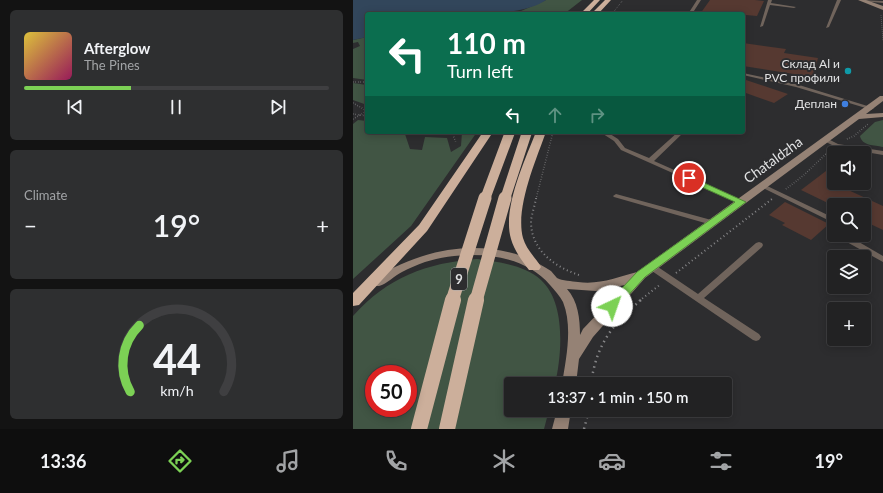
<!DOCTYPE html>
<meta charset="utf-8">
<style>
body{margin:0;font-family:Lato,sans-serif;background:#2e2f30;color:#f1f3f6;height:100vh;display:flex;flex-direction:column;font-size:15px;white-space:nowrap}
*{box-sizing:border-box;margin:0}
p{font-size:13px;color:#a2a4a6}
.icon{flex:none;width:22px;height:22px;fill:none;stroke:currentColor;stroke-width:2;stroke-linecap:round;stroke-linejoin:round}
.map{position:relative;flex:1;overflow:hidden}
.details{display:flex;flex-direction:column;gap:10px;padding:10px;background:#131313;width:353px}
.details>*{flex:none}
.banner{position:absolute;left:12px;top:12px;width:380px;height:122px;border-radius:4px;box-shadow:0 2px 10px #0003,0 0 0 1px #3f3f41;background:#0b6e4f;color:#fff;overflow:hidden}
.controls{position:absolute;left:474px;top:146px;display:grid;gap:8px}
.controls a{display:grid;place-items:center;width:44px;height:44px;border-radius:4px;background:#222223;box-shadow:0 2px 10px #0003,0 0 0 1px #3f3f41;font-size:20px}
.speed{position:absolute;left:12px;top:365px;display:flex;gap:8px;font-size:20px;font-weight:700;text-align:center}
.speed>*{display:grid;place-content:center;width:52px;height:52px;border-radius:50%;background:#222223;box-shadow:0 2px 10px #0003,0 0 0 1px #3f3f41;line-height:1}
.speed .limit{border:6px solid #d22;background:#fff;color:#111}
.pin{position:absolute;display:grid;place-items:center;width:34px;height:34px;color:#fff;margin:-17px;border:2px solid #fff;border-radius:50%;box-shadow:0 1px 4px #0007}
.me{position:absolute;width:44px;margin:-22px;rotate:42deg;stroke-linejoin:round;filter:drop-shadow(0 0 3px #0008)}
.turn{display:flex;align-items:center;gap:14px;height:84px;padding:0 16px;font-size:18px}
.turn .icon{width:52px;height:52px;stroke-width:2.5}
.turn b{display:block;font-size:28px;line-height:34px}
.lanes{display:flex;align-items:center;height:38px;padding:0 16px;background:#0003;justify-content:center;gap:20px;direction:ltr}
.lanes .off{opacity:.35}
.big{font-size:30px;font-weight:600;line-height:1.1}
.details .widget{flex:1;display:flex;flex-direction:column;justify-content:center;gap:6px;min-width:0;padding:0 14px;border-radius:6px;background:#2e2f30}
.details .dial{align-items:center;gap:0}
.dial svg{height:104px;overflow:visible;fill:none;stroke:#3f3f41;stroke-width:7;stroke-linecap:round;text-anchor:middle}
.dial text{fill:#f1f3f6;stroke:none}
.song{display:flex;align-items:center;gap:12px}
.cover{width:48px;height:48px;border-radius:6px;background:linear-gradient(135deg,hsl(50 70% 55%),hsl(330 70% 35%))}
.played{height:4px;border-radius:2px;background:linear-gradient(90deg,#7cd155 35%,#3f3f41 35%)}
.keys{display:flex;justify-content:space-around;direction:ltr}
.heat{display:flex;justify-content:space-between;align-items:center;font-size:22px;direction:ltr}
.trip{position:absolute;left:151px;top:377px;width:228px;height:40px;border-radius:4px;background:#222223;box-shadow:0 2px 10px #0003,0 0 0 1px #3f3f41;font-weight:600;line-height:40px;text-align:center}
.dock{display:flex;height:64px;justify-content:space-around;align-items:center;background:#0e0e0e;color:#a2a4a6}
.dock .icon{width:28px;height:28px}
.dock .on{color:#7cd155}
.dock b{font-size:18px;color:#f1f3f6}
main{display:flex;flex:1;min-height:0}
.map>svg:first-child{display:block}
.green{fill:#415544;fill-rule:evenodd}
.water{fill:#32465b}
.building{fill:#563931}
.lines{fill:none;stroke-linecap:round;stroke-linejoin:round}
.path-far3{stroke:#868688;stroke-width:1;stroke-dasharray:0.5 1.5;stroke-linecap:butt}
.path-far2{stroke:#868688;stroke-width:1.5;stroke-dasharray:0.5 2;stroke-linecap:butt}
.path-far1{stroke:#868688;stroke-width:2;stroke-dasharray:1 3;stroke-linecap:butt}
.path{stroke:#868688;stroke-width:2.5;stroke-dasharray:1.5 4;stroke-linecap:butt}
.lane{fill:#70645c;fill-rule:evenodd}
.street{fill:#70645c;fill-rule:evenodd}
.secondary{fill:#958275;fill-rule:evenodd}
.highway{fill:#ccaf9b;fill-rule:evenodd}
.highway-bridge-far2{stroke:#ccaf9b;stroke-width:10}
.highway-bridge-far1{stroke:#ccaf9b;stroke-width:13}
.highway-bridge{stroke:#ccaf9b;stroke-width:16}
.route{fill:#7cd155;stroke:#518837}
.culture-dot{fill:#0f9aa8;stroke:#2d2d2f;stroke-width:1.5}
.shop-dot{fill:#3f7fe0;stroke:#2d2d2f;stroke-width:1.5}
.labels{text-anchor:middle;stroke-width:4;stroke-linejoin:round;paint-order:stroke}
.far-poi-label{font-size:12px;fill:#e1e2e3;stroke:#2d2d2f;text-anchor:end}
.shield{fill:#2d2d2f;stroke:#abacad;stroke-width:1}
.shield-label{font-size:13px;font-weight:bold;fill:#e1e2e3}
.street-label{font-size:14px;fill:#e1e2e3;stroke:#2d2d2f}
</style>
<main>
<section class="details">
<div class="widget">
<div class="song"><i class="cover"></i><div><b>Afterglow</b><p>The Pines</p></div></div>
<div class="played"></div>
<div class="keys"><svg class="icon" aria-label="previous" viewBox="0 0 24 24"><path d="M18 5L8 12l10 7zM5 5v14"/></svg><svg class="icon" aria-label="pause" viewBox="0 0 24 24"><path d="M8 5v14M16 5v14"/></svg><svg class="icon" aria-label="next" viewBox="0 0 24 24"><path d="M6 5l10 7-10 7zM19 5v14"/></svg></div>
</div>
<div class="widget"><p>Climate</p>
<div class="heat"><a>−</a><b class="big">19°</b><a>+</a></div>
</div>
<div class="widget dial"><svg viewBox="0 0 100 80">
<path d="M14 69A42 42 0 1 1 86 69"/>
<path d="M14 69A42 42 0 0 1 21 18" stroke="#7cd155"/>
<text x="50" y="56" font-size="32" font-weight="700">44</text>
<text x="50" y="72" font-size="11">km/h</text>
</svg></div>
</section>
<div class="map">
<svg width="530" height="429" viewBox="0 0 530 429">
<rect width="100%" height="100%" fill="#2d2d2f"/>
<!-- green -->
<path class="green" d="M193,0H229L211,14H144L168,11Z
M14,37V80L0,78V49L7,46L5,42L0,43V40Z
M0,83L14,85V105L0,100Z
M5,120L14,121V132H47L52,134L57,149L69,150L72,137L94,138L98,152L108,146L109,132H124L58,226L0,279V124Z
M530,120V147C521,145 509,146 507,136L522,122Z
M124,259C145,262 172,265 188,280C213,303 209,354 202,384H158V410H196L191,429H0V316C35,277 73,263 124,259ZM21,374H55V408H21Z"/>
<!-- water -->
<path class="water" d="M0,0H193C164,22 53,14 14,14V37L0,40Z"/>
<!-- building -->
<path class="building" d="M357,0H402L411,1L404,16L361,12L359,14H347Z
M390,43L433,49L431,53L465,58L460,77L390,66Z
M390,79L435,94L421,103L390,92Z
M473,171L481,175V183H500L493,189L530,206V230L511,221V205H479L448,190Z
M432,202L476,224L458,240L429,225L432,223L416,215Z"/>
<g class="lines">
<!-- path-far3 -->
<path class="path-far3" d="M259,14L270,0
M528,15L530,41"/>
<!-- path-far2 -->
<path class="path-far2" d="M0,82H14
M0,103L14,111
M0,114L14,116
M0,119L14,111
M80,132L100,134
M99,132L103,143
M494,139L501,136L515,124
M433,189L451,175L477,150
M183,199L200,132"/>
<!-- path-far1 -->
<path class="path-far1" d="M183,198C182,206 178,215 178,223C179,251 202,267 226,275
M323,273L419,199
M286,301L308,284"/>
<!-- path -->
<path class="path" d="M238,384C243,346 258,325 288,300
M231,429L236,410"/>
<!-- lane -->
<path class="lane" d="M344,0H348L339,14H335Z
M415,0H419L418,3L443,7L441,8L417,5L410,26L407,27Z
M484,0H488L476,27L473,28Z
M390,73L446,85L521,108L518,110L516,109L443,87L390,75Z
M247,132H254L265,139L272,148L296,158L325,132H331L301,161L391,201L392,202L389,204L387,203L268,150L261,141Z
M473,138L485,144L530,151V155L483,147L471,141V139Z
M410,184L481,218V223L408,187L407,186Z
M263,194L362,221L363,223L359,225L261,197L260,196Z
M492,235H500L499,238L530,256V262L492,241L491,239Z
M406,242L409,243L410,245L409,247L351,298L406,334L408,337L406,340L403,341L400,340L296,269L295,267L296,265H302L345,294L403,243Z"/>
<!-- street -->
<path class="street" d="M507,0L530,1V3L509,1Z"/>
<!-- secondary -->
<path class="secondary" d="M505,0H513L530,6V10Z
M527,96H530V101L513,114L530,113V117L506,119L292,278L240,337L226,359L223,384H209C213,359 220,327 210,302C207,296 202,291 197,285C168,251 112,250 72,262C64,265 56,268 49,272C42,275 34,284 26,286C23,286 23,286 20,285L18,282L20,279C67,250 123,237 177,259C184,262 191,267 198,271C200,273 202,276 204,278C209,281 219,281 225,282C247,285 264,277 284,272ZM272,285L230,329L227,335C227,319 225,301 214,289L243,291Z
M204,410H218L215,429H199Z"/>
<!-- highway -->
<path class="highway" d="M241,0H247L234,14H227Z
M252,0H258L245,14H238Z
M130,132H140L74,231L6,305L0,306V293L66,225Z
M183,132H193C183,160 162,208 170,238C173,249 182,257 188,267L186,270H176C169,261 161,250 158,239C149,209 172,160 183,132Z"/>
<!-- highway-bridge-far2 -->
<path class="highway-bridge-far2" d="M132,199L157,132
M152,199L174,132"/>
<!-- highway-bridge-far1 -->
<path class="highway-bridge-far1" d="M99,301L132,198
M123,301L152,198"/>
<!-- highway-bridge -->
<path class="highway-bridge" d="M66,429L100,300
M94,429L123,300"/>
</g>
<!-- route -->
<path class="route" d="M336,176L393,202L292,277L263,309H255L253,306L255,303L284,272L382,202L333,180L332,178Z"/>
<!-- markers -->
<circle class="culture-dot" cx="495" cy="71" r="4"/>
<circle class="shop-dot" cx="492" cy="104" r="4"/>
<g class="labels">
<!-- far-poi labels -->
<g class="far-poi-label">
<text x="487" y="68">Склад Al и<tspan x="487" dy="14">PVC профили</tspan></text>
<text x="484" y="108">Деплан</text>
</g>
<!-- shield labels -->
<rect class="shield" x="98" y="268" width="16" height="22" rx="3"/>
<g class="shield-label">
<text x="106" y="284">9</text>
</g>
<!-- street labels -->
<g class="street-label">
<text transform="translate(420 160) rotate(-36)" y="5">Chataldzha</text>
</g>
</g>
</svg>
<div class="controls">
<a><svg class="icon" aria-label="sound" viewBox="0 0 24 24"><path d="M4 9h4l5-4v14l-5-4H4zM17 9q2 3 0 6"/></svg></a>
<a><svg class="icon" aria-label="search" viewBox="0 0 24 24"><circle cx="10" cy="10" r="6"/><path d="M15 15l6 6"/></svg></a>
<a><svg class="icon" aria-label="layers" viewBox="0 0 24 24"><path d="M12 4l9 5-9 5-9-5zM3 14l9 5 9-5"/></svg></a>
<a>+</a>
</div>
<div class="speed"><div class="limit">50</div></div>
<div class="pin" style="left:336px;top:178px;background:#d93025"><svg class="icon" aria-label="arrive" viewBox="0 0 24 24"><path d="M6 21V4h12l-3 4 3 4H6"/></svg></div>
<svg class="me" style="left:259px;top:306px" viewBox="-20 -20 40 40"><circle r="19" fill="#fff"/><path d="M0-13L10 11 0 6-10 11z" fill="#7cd155"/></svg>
<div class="trip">13:37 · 1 min · 150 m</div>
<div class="banner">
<div class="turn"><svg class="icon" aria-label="left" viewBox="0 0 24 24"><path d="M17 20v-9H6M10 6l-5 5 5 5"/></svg><div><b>110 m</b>Turn left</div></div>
<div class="lanes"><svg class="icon" aria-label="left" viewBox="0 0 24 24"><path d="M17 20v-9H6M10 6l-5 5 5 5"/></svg><svg class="icon off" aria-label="ahead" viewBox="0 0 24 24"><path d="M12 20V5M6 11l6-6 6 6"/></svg><svg class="icon off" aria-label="right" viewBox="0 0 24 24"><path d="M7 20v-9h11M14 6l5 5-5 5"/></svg></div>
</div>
</div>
</main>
<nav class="dock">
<b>13:36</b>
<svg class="icon on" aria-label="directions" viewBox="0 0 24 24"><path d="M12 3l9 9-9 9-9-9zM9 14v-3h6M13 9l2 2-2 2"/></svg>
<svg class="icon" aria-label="music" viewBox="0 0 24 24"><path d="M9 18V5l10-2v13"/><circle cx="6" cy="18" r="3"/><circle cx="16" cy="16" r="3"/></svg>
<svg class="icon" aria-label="phone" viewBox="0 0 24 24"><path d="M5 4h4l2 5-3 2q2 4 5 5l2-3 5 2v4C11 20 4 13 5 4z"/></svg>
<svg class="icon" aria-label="climate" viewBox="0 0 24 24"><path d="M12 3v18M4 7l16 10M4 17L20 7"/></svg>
<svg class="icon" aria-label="car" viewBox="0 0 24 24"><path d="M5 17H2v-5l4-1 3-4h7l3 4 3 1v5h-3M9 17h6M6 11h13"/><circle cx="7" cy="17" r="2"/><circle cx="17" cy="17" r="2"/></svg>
<svg class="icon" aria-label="filters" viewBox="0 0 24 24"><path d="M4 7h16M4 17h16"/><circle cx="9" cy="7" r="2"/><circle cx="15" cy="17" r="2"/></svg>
<b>19°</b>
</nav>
